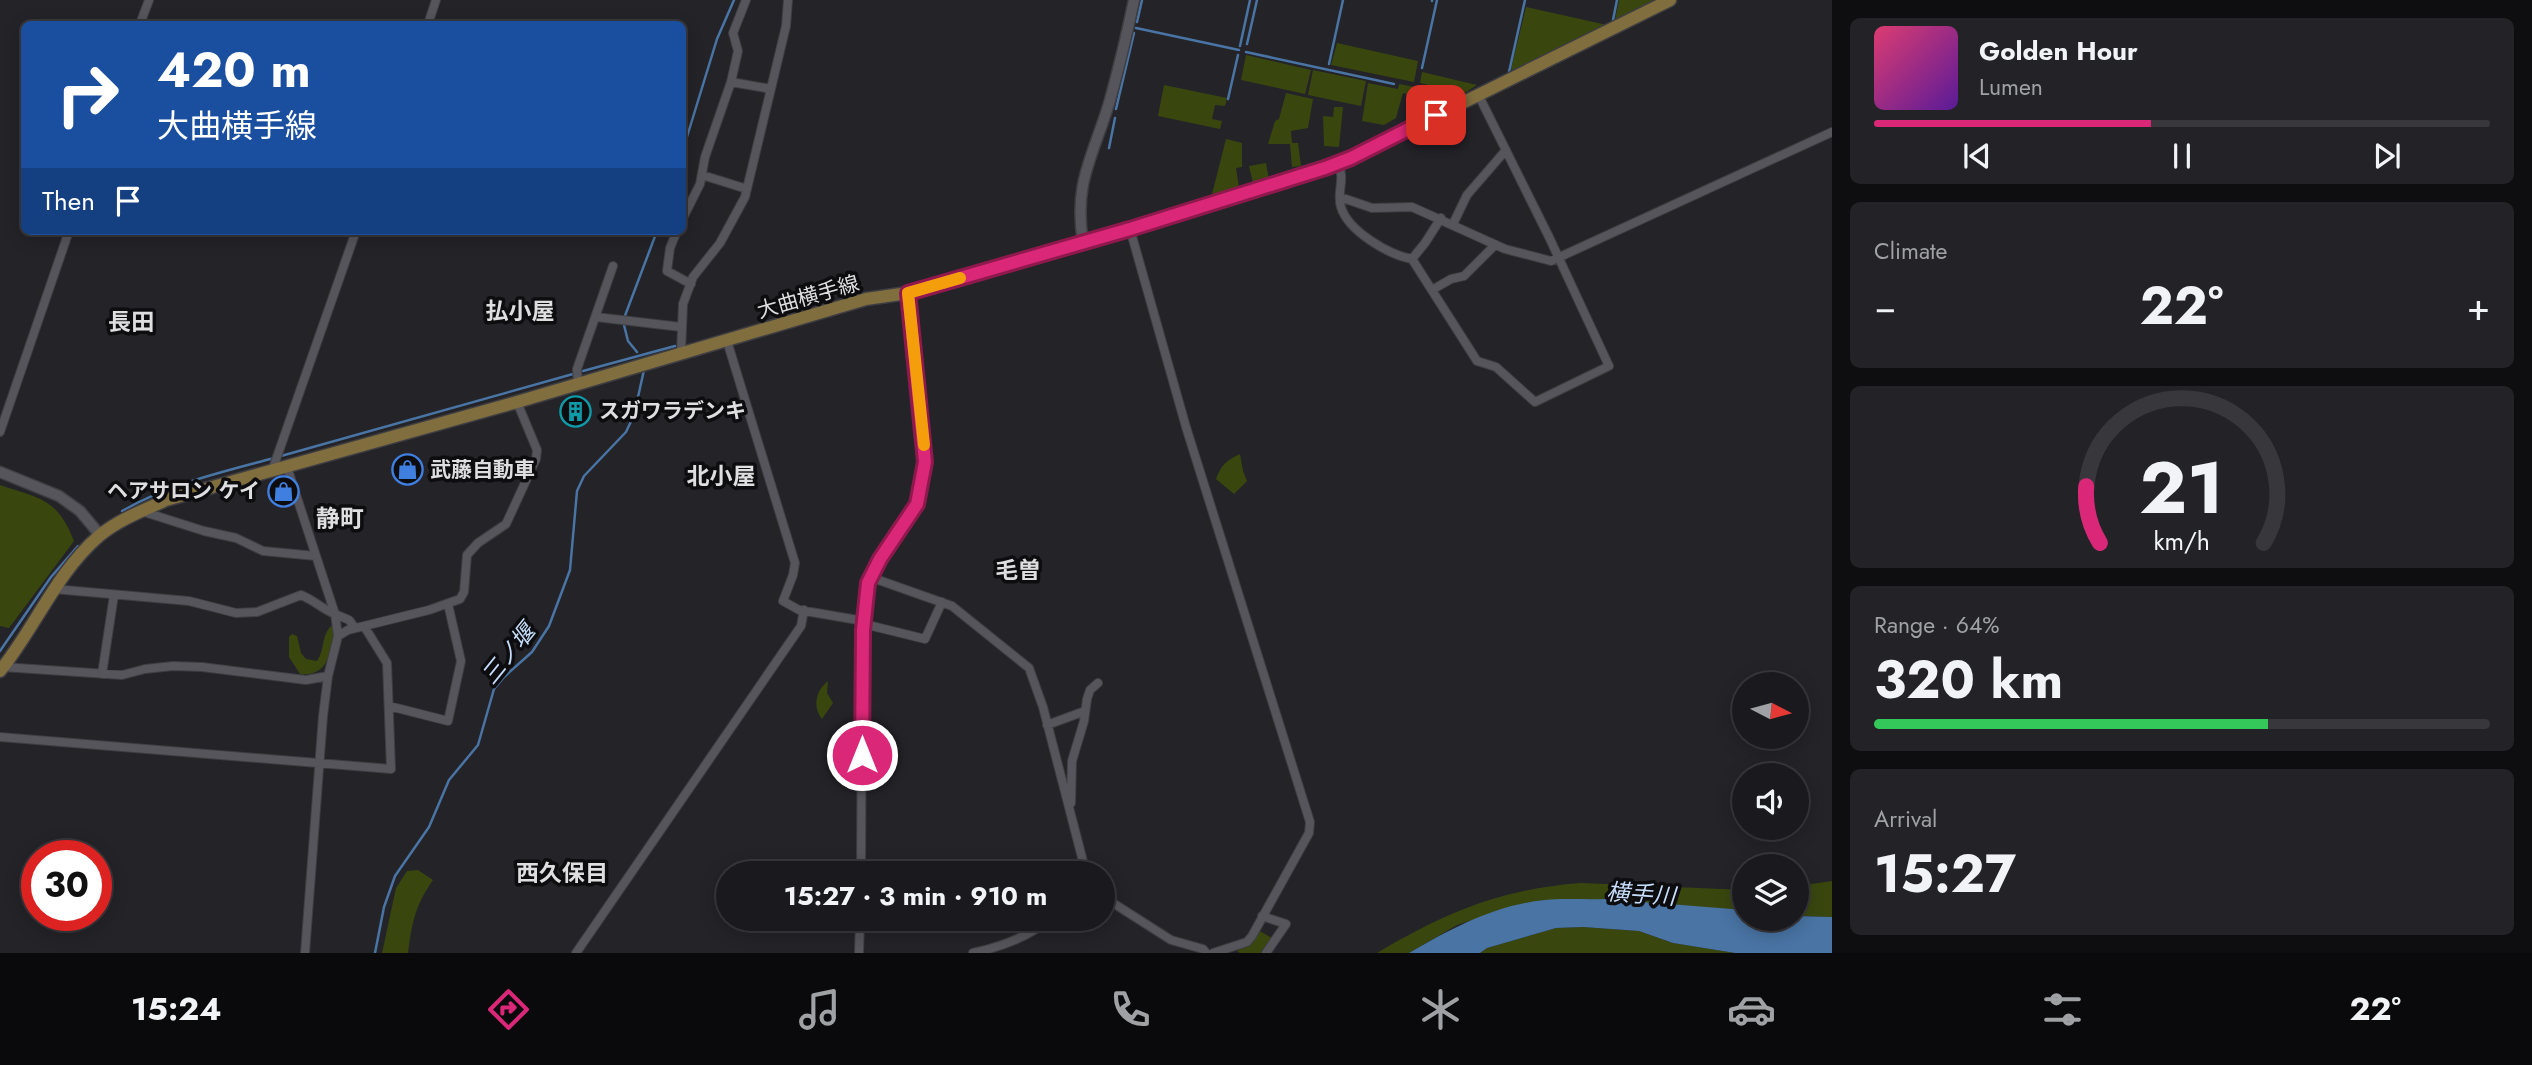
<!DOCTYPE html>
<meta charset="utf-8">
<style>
body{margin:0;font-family:Jost,"Noto Sans JP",sans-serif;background:#232327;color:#f1f3f6;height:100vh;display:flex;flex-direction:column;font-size:26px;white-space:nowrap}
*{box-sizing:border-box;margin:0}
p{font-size:23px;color:#9fa1a4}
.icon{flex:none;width:38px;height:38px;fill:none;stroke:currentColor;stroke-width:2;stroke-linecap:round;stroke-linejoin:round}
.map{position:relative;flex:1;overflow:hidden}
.panel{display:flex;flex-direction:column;gap:18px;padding:18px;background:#0e0e10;width:700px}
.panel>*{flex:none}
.hud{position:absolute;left:21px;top:21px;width:665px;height:214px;border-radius:10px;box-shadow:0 4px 18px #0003,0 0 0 2px #38383c;background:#1a4fa0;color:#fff;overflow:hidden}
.needle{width:46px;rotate:96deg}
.controls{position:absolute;left:1732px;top:672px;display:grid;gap:14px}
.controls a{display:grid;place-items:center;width:77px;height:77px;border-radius:50%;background:#1a1a1e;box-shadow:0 4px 18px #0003,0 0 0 2px #38383c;font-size:35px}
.speed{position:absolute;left:21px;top:840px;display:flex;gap:14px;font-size:35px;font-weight:700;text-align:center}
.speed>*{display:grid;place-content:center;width:91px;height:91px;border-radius:50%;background:#1a1a1e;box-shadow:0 4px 18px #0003,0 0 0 2px #38383c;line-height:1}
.speed .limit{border:10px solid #d22;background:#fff;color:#111}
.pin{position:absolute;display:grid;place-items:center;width:60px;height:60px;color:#fff;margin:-30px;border-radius:14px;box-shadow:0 4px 10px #0006}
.me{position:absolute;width:77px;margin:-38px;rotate:0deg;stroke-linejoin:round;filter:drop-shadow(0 0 5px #0008)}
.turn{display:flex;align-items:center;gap:24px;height:147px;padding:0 21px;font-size:32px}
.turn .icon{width:91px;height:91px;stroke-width:2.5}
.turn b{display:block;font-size:49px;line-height:60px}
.then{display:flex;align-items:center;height:66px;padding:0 21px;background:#0003;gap:14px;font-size:26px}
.big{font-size:52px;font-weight:700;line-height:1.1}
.panel .card{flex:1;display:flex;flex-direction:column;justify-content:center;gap:10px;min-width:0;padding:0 24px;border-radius:10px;background:#232327}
.panel .dial{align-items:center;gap:0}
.dial svg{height:182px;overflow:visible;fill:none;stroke:#38383c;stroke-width:7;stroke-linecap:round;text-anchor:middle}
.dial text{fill:#f1f3f6;stroke:none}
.song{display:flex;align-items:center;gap:21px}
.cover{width:84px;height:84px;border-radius:10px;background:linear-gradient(135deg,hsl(340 70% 55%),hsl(270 70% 35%))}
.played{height:7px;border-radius:4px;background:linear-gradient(90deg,#db2777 45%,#38383c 45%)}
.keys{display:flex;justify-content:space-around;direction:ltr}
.heat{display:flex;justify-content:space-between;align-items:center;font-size:38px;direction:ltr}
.charge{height:10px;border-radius:5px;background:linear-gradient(90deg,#34c759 64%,#38383c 0)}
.trip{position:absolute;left:716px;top:861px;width:399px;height:70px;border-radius:35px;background:#1a1a1e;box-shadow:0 4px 18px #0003,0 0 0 2px #38383c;font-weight:700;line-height:70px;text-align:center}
.tabs{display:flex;height:112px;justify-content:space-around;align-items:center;background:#0a0a0c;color:#9fa1a4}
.tabs .icon{width:49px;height:49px}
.tabs .active{color:#db2777}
.tabs b{font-size:32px;color:#f1f3f6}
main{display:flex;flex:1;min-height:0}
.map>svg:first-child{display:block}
.green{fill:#39470f}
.water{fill:#4974a4}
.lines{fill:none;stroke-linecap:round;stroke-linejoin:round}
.stream{stroke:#4974a4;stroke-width:2.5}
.street-casing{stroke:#3e3e42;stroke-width:10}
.secondary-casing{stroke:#3e3e42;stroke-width:13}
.primary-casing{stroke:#3e3e42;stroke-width:15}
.street{stroke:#56555b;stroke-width:8}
.secondary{stroke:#56555b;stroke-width:10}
.primary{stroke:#816e3e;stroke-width:12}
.route-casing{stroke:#8e194d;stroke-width:18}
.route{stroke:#db2777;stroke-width:12}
.slow{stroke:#f59e0b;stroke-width:12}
.labels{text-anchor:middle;stroke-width:7;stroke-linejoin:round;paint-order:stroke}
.street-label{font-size:21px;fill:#dedee1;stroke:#0d0c0f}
.poi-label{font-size:21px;font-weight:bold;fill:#dedee1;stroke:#0d0c0f;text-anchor:start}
.neighbourhood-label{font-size:23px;font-weight:bold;fill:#dedee1;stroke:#0d0c0f}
.water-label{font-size:23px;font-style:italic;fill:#c5ddfa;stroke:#0d0c0f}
.quarter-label{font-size:24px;font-weight:bold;fill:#dedee1;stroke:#0d0c0f}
</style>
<main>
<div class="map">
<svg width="1832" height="953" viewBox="0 0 1832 953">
<rect width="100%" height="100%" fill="#232328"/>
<!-- green -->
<path class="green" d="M1619,0H1654L1615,20Z
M1526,7L1607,25L1513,70L1511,69Z
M1337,43L1418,61L1414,82L1331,65Z
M1246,55L1311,70L1305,94L1241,80Z
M1313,70L1366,81L1361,106L1308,95Z
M1422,72L1477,85L1463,94L1420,83Z
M1368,83L1398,89L1399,84L1447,93V96L1425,105L1428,112L1419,119H1414L1419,97L1403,93L1396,118L1384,125L1362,121Z
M1164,85L1227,98L1225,106L1215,105L1212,119L1222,121L1220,129L1158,116Z
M1286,93L1313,99L1308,128L1291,131L1292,143H1298L1301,166L1292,167L1290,144H1268L1275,121L1279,119Z
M1334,107H1343L1339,147L1324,146L1323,116L1333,117Z
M1226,139L1242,143V167L1236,168L1239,188L1212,194Z
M1266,163L1269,180L1253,183L1249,166Z
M1240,454L1243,471L1247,481L1234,494L1216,479C1221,465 1227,460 1240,454Z
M0,485C41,499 57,498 74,541L9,628L0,626Z
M331,626L334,628C333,651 328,677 300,674L289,657V637L292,634L297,636L301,653L306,659L317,661C325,650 321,636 331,626Z
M828,681L827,693L833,703L822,719C812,707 816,690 828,681Z
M1062,860L1069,872L1049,873L1048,865Z
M418,870L433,880C415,906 412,922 408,953H382L396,888L407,871Z
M1832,881V917L1797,916V886Z
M1581,883L1745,890V910L1546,900L1518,905L1457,925L1409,953H1377C1446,912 1501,889 1581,883Z
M1583,927L1639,931L1673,943L1735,953H1480L1487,948L1556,928Z
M1258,930L1272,938L1261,953H1240L1237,951L1248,944Z"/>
<!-- water -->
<path class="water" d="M1605,899L1745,910V919H1797V916L1832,917V953H1735L1673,943L1639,931L1583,927L1556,928L1487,948L1480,953H1409C1452,928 1495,905 1545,900C1565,898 1586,900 1605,899Z"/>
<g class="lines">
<!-- stream -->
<path class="stream" d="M1432,1V0
M1613,20L1617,0
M1137,22L1142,0
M1136,28L1239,50
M1247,44L1257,0
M1240,46L1250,0
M1246,52L1394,84
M1329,64L1343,0
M1422,68L1437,0
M1509,72L1525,0
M1228,99L1238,55
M1116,109L1134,33
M1109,148L1115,118
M682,153L717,39L734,0
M637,352L628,341L623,321L657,231
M583,371L675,346
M281,456L573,374
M122,511C169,484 222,472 274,458
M0,651L51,577L78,546
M375,953L384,907L395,876L429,827L449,780L478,745L494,689L504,677L532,652L549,626L570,570L577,491L584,476L626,432L634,415L644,370"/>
<defs>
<path id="street" d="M140,24L149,0
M428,24L436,0
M731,82L771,89
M1338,163C1346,180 1336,193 1341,207C1348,231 1389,255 1412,259L1477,361L1496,367L1535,402L1609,366L1549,237L1478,94
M702,175L747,189
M1340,197L1372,208L1412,207L1505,249L1551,261L1832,132
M682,220L700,184L705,157L731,82L738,51L733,33L746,0
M1453,224L1467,195L1506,150
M1130,229L1186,427L1310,822L1309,833L1252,936L1247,942L1213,953
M677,231L670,248L667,271L691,284
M1412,259L1425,243L1441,218
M1432,290L1451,279L1464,276L1495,245
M596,317L681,327
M727,341L795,563L793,575L783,601L799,610L864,621
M681,353L683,304L693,277L720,243L745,197L786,26L788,0
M578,383L577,369L613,266
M0,432L69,231
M287,467L335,614L349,620L355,628
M272,471L356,231
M141,511L204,531L236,538L263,551L316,556
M870,577L952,606L1029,668L1043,707L1086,873
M54,589L189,601L236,613L257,612L301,595C314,600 322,609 335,614L338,636
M864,624L925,639L942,602
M3,667L122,675L145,669L173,666L202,667L306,680L328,676
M102,674L114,595
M389,706L448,721L461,661L448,604
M1047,725L1085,711
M0,737L391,769L387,663L364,626
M1071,803L1072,761L1084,721L1087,699L1090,690L1098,683
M861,873L862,689L868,583L880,560L917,504L925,462L908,293
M1102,896L1171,940L1203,949L1206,953
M1262,916L1286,924L1266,953
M305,953L323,716L328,676L338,636L348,630L429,610L460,599L464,592L467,555L478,543L506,524L536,459L537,450L517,402
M576,953L801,626L804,610
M859,953L860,919
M973,953C1000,947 1029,937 1049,919"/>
<path id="secondary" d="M1083,242C1073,182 1094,155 1110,100C1119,67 1127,34 1134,0
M0,472L59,496L80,511L100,535"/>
<path id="primary" d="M0,671C35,628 56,573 99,536C118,520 144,510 166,500L517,402L866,299L908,293L1130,229L1351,158L1670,0"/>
</defs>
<!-- street casing -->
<use href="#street" class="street-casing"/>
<!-- secondary casing -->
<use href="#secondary" class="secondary-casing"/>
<!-- primary casing -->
<use href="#primary" class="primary-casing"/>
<!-- street -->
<use href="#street" class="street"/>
<!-- secondary -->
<use href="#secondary" class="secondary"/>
<!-- primary -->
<use href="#primary" class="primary"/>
</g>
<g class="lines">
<defs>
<path id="route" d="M862,755L863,630L868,583L880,559L917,504L925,462L908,293L1130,229L1325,168L1351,158L1436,115"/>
</defs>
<!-- route casing -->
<use href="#route" class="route-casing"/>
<!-- route -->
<use href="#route" class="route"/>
<!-- slow -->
<path class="slow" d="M924,445L908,293L960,278"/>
</g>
<!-- icons -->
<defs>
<symbol id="building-ring" viewBox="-11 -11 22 22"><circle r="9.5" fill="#0d0c0f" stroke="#0f9aa8" stroke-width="1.5"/><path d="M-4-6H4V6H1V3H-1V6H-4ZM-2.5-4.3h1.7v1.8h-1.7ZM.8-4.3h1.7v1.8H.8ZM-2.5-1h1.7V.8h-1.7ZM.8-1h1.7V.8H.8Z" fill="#0f9aa8"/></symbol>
<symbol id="shop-ring" viewBox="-11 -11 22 22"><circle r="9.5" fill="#0d0c0f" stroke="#3f7fe0" stroke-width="1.5"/><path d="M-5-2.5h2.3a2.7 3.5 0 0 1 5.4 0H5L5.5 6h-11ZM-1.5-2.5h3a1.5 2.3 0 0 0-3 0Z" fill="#3f7fe0"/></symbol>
</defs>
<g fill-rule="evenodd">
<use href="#building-ring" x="558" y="394" width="35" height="35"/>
<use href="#shop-ring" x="390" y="452" width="35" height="35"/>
<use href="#shop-ring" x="266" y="474" width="35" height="35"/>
</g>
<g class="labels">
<!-- street labels -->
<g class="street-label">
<text transform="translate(808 297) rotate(-16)" y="7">大曲横手線</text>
</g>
<!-- poi labels -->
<g class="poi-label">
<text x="599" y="418">スガワラデンキ</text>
<text x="430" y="477">武藤自動車</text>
<text x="260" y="498" text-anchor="end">ヘアサロン ケイ</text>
</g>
<!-- neighbourhood labels -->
<g class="neighbourhood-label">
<text x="520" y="319">払小屋</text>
<text x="131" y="330">長田</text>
<text x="721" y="484">北小屋</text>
<text x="1018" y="578">毛曽</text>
<text x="562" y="881">西久保目</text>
</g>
<!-- water labels -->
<g class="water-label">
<text transform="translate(508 654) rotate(-51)" y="8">三ノ堰</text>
<text transform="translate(1641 894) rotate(4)" y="8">横手川</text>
</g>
<!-- quarter labels -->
<g class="quarter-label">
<text x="340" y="527">静町</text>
</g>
</g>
</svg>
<div class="controls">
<a><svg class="needle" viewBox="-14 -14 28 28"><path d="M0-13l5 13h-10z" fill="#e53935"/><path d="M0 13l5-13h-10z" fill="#9fa1a4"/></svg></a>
<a><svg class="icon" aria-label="sound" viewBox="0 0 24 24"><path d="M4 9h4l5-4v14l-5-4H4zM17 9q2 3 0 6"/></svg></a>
<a><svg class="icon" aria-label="layers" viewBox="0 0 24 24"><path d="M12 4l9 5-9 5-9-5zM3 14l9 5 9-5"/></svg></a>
</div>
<div class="speed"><div class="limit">30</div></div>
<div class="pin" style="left:1436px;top:115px;background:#d93025"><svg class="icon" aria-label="arrive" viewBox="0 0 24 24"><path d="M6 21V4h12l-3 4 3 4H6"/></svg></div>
<svg class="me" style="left:862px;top:755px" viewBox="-20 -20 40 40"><circle r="17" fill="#db2777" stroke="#fff" stroke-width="3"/><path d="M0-11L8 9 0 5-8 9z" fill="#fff"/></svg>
<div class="trip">15:27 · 3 min · 910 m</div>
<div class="hud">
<div class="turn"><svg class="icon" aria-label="right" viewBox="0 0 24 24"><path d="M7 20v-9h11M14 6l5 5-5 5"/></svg><div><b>420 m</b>大曲横手線</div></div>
<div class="then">Then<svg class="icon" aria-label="arrive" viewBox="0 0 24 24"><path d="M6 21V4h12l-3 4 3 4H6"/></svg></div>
</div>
</div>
<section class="panel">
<div class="card">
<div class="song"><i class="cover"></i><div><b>Golden Hour</b><p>Lumen</p></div></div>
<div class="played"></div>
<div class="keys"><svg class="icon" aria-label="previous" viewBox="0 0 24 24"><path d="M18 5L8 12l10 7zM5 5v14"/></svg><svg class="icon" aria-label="pause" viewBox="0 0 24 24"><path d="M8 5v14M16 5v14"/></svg><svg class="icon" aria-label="next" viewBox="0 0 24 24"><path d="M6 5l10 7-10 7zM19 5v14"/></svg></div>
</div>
<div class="card"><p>Climate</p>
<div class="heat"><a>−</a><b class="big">22°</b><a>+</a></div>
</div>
<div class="card dial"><svg viewBox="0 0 100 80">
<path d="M14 69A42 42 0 1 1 86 69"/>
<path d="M14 69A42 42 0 0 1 8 44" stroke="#db2777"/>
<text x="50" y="56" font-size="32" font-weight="700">21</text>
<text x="50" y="72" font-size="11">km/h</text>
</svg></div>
<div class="card"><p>Range · 64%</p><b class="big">320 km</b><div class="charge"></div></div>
<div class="card"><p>Arrival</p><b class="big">15:27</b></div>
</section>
</main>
<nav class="tabs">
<b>15:24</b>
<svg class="icon active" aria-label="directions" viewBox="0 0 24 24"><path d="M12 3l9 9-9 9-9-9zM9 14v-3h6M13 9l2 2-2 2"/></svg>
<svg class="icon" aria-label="music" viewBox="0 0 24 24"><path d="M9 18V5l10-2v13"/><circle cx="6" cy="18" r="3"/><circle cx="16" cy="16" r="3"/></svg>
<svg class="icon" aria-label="phone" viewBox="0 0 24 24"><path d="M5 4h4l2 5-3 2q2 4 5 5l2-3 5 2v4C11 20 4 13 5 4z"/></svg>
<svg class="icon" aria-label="climate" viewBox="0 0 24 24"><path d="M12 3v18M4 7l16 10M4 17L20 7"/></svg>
<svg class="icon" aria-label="car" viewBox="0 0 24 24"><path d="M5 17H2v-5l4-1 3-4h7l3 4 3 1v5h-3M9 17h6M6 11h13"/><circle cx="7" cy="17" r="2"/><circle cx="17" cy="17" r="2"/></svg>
<svg class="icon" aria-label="filters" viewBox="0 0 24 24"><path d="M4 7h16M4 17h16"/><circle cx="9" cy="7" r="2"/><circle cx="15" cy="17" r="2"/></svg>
<b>22°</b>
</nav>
